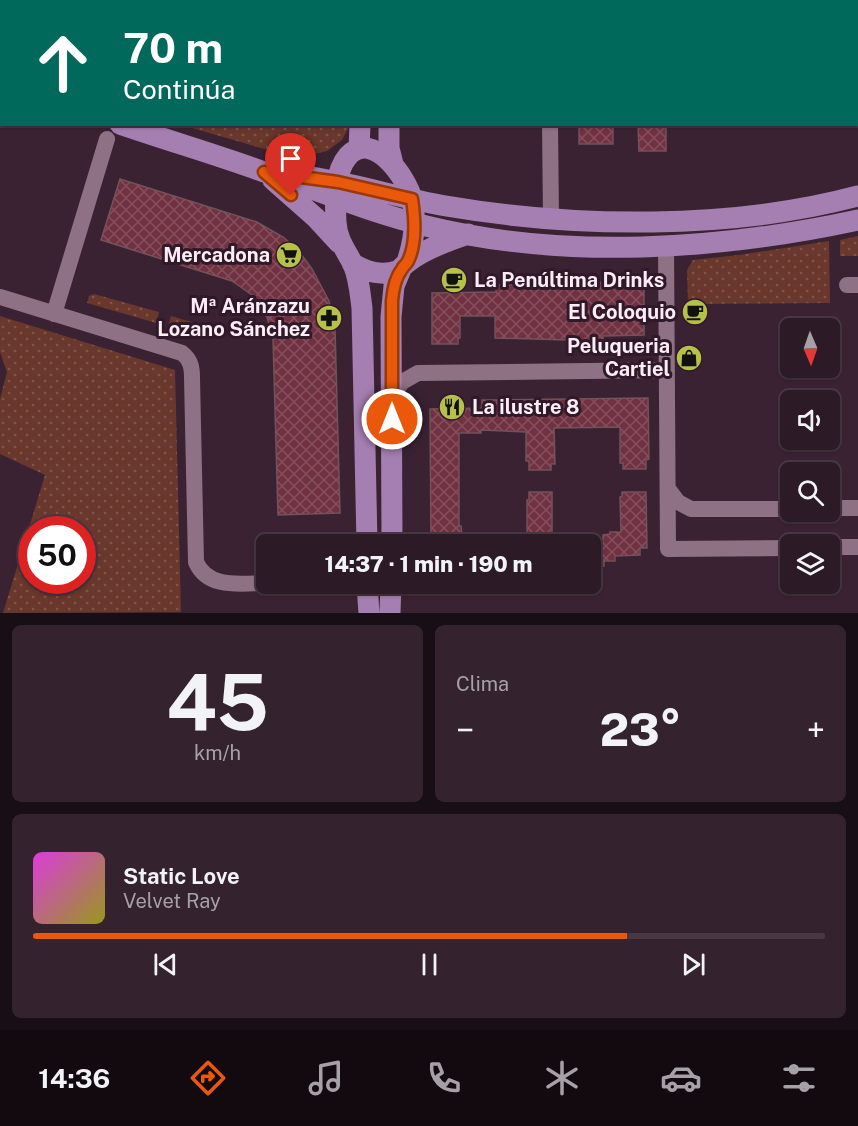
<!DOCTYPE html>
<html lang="es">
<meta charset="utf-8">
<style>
body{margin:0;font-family:"Public Sans",sans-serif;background:#34232e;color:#f1f3f6;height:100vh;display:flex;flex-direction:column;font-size:22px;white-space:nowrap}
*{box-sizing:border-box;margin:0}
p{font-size:20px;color:#a6a1a7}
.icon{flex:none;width:33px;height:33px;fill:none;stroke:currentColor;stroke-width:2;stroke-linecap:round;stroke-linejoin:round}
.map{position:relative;height:613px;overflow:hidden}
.details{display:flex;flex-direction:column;gap:12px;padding:12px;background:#180e15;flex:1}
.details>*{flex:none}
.hud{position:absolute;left:0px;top:0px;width:858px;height:126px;box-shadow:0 2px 4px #0004,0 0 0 2px #483843;background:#00695c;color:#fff;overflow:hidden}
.needle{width:39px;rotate:178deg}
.controls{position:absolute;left:780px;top:318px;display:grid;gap:12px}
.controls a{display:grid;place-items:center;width:60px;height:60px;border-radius:9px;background:#2c1a26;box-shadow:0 2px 4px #0004,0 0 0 2px #483843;font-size:30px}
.speed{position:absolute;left:18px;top:516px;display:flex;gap:12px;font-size:30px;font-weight:700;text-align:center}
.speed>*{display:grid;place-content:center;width:78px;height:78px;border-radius:50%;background:#2c1a26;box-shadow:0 2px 4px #0004,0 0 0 2px #483843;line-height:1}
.speed .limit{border:9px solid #d22;background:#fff;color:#111}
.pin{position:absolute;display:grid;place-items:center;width:51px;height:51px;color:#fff;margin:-62px -26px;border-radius:50% 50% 50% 0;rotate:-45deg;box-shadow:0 0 6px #0007}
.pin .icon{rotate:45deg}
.me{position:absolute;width:66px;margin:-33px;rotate:0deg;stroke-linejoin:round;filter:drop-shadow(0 0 4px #0008)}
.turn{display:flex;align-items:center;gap:21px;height:126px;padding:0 24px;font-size:27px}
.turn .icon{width:78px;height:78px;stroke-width:2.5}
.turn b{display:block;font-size:42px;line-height:51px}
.big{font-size:45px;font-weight:800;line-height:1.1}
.details .widget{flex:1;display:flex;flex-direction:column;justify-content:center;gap:9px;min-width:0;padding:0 21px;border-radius:9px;background:#34232e}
.details .dial{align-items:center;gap:0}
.dial b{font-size:78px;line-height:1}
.song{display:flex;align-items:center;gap:18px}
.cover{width:72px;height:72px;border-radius:9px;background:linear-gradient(135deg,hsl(300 70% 55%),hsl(60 70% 35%))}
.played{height:6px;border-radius:3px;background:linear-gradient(90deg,#ea580c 75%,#483843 75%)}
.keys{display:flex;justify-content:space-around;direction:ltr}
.heat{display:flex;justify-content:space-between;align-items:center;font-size:33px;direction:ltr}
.details .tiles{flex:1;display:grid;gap:12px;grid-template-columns:1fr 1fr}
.widget:last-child{grid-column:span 2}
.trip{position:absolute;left:256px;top:534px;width:345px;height:60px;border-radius:9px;background:#2c1a26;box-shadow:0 2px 4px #0004,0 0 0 2px #483843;font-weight:800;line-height:60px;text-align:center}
.tabs{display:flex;height:96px;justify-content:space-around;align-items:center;background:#120a0f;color:#a6a1a7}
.tabs .icon{width:42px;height:42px}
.tabs .selected{color:#ea580c}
.tabs b{font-size:27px;color:#f1f3f6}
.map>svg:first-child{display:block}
.grass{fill:url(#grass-dots);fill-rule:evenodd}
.building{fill:url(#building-cross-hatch);stroke:#735259;stroke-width:1.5}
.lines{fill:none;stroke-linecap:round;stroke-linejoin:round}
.minor{stroke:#8e7184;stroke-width:16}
.major{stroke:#a57fb1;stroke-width:21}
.route-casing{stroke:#983908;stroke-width:15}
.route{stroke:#ea580c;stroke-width:10}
.labels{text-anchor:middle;stroke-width:6;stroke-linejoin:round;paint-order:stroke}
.poi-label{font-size:20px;font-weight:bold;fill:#fdedf7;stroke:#301929;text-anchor:end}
</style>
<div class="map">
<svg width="858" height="613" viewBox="0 0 858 613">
<defs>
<pattern id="grass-dots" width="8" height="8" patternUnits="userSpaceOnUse" patternTransform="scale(1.5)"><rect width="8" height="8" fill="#69372c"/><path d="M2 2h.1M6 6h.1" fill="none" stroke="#7f544b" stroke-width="1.8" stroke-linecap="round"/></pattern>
<pattern id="building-cross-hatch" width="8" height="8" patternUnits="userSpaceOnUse" patternTransform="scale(1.5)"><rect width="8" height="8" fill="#703141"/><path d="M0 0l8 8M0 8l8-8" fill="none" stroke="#854f5d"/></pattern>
</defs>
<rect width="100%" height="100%" fill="#3a2233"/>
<!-- grass -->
<path class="grass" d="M0,0H201L205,1L2,2L1,72Z
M182,125H350L342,140L327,151L295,158Z
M858,236V256H840V240Z
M829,241L830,303L688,304L687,270L693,260L739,255Z
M94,294L159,312L156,323L87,303L89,296Z
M0,316L175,370L181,612L3,613L45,475L0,454V399L7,372L0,352ZM32,530H82V580H32Z
M171,316L201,325L197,336L168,327Z"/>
<!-- building -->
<path class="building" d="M579,124H613V144H579Z
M638,124H666V151H639Z
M120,179L257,222L283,237L298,250L312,269L329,301L335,328L340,513L278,515L273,339L267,317L252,295L232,281L101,240Z
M600,282L603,287L644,286V335L603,336V341L495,338V316H460V338H458V344H432V293L496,292V285H563V283Z
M648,398L649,459L646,460V469H623V463H620V427L554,428L555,464H551V470H529V461H526V432L481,430V433H459V526H461L463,544H431L430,409L482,408V400Z
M529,492H552V544H527V500H529Z
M622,492H646L647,548H640V555L615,556V561H604V566L591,567V541L603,540V535L610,534V532H621L620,497H622Z"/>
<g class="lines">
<!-- minor -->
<path class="minor" d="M548,0V2
M128,2V0
M550,124L551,218
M666,245L668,549L790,548
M847,285H858
M0,297L182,353C191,360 192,368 192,378L196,562C208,590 242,583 267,583
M54,314L107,139
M392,396L402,382L418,373L667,370
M669,490L678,502L691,509H790
M830,508H858
M830,547H858
M337,584H357"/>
<!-- major -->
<path class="major" d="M359,0V2
M389,0V2
M0,89H2
M120,124C169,141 218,155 267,173C319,191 372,213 426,226C565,260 719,250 858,220
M389,124V148L393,164
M359,149L360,124
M303,176C351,182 398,198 446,206C575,228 731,230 858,196
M273,180L316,218L339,243
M352,263C365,272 382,276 397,271C402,269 403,265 408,262C423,250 450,240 468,234
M367,544L362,308C360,293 359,277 353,264C345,249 337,239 336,222C335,202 334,172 348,156C373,129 407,178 412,199C417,220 414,241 407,262
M392,544L391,317L394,286L401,269
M367,584L369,613
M390,613L391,584"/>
</g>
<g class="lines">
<defs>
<path id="route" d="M291,195L264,172L338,182L412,199C415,219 417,243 408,261C406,265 404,265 402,269C395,278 393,289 392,301V419"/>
</defs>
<!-- route casing -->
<use href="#route" class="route-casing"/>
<!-- route -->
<use href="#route" class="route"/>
</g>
<!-- icons -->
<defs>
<symbol id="supermarket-disc" viewBox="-11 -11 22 22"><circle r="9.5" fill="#b6c149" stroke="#301929"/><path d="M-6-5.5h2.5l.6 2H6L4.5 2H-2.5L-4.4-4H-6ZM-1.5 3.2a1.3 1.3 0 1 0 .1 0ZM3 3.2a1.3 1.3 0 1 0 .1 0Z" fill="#111"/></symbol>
<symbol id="cafe-disc" viewBox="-11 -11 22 22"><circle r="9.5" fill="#b6c149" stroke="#301929"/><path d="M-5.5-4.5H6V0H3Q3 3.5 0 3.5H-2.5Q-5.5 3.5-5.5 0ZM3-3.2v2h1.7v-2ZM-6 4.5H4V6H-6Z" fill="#111"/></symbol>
<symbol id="pharmacy-disc" viewBox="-11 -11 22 22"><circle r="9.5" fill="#b6c149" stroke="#301929"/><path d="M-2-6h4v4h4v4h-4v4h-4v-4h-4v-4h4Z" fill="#111"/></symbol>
<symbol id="shop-disc" viewBox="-11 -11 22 22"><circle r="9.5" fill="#b6c149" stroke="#301929"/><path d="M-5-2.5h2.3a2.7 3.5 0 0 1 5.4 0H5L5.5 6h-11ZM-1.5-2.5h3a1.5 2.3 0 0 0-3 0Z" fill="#111"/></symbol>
<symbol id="restaurant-disc" viewBox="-11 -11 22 22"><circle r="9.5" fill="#b6c149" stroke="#301929"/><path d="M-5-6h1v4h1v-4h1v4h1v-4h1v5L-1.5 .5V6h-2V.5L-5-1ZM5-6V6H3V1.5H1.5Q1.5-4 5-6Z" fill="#111"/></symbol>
</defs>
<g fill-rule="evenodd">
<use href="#supermarket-disc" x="274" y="240" width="30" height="30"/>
<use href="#cafe-disc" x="439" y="265" width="30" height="30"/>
<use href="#cafe-disc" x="680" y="297" width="30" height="30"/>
<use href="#pharmacy-disc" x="314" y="303" width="30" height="30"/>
<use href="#shop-disc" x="674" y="343" width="30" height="30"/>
<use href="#restaurant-disc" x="437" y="392" width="30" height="30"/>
</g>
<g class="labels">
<!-- poi labels -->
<g class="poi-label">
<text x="270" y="262">Mercadona</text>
<text x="474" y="287" text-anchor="start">La Penúltima Drinks</text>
<text x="310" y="313">Mª Aránzazu<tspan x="310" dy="23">Lozano Sánchez</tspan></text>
<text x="676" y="319">El Coloquio</text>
<text x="670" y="353">Peluqueria<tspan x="670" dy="23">Cartiel</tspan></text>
<text x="472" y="414" text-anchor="start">La ilustre 8</text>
</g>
</g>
</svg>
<div class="controls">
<a><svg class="needle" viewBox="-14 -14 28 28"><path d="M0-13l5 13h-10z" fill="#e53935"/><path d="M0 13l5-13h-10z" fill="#a6a1a7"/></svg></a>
<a><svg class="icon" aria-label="sound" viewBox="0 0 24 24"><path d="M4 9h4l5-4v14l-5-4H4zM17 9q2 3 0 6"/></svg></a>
<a><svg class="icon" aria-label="search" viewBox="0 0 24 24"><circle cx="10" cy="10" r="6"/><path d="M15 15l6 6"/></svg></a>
<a><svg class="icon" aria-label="layers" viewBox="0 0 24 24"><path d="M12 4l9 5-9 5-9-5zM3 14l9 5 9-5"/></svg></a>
</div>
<div class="speed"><div class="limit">50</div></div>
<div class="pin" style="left:291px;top:195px;background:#d93025"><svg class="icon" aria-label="arrive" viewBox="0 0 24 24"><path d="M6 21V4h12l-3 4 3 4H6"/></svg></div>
<svg class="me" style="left:392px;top:419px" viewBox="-20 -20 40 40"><circle r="17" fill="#ea580c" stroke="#fff" stroke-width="3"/><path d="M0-11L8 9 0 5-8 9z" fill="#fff"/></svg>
<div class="trip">14:37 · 1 min · 190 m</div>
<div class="hud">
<div class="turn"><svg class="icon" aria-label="ahead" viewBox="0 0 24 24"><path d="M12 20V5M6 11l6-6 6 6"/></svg><div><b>70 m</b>Continúa</div></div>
</div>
</div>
<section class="details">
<div class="tiles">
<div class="widget dial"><b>45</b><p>km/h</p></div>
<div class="widget"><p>Clima</p>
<div class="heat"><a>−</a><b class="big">23°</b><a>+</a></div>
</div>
<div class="widget">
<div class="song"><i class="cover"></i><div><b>Static Love</b><p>Velvet Ray</p></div></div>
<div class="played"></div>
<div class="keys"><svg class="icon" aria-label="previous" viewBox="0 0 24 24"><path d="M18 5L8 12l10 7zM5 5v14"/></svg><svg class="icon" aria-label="pause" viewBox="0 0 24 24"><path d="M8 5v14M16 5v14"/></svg><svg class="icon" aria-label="next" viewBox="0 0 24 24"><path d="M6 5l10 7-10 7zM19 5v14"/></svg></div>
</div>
</div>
</section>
<nav class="tabs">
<b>14:36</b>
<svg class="icon selected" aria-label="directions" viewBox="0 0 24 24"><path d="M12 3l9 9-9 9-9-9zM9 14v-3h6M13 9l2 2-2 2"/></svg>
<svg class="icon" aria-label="music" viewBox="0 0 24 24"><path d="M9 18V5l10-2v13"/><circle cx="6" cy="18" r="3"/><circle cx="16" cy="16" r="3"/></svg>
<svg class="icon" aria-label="phone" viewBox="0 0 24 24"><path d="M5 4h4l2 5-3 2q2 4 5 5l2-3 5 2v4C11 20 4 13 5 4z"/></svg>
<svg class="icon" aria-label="climate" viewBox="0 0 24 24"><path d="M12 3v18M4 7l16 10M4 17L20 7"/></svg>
<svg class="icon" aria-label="car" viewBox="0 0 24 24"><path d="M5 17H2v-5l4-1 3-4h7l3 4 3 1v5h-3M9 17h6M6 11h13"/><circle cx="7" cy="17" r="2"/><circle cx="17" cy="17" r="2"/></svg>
<svg class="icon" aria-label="filters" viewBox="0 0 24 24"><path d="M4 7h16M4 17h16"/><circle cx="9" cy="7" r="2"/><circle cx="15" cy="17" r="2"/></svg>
</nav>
